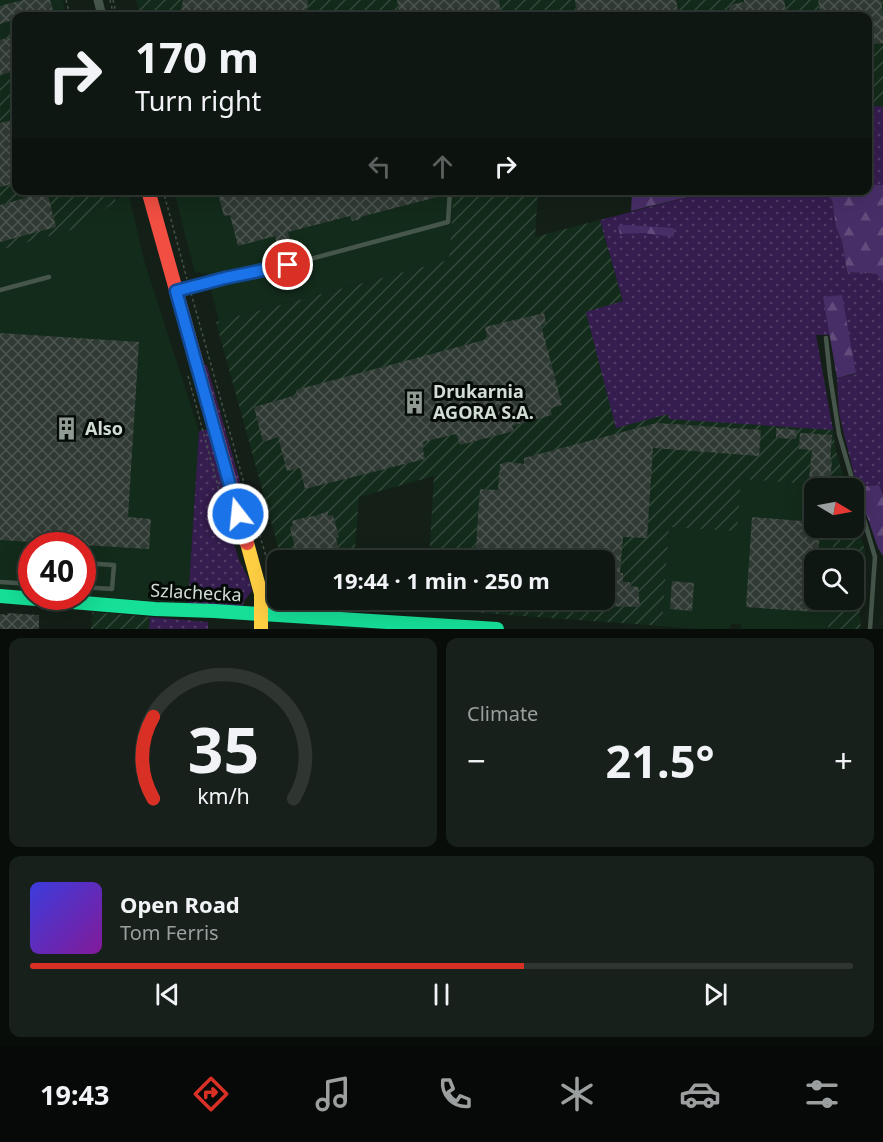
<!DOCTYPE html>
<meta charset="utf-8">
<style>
body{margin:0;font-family:"Noto Sans",sans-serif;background:#18201b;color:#f1f3f6;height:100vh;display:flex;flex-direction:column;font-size:22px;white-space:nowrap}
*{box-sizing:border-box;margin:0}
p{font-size:20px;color:#9b9f9f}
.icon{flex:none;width:33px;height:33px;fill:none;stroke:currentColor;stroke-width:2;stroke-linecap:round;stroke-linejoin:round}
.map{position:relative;height:629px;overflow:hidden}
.sheet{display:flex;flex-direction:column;gap:9px;padding:9px;background:#080d0a;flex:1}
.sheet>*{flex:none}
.top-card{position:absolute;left:12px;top:12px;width:860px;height:183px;border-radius:12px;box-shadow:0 6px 24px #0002,0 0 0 2px #2f3632;background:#0f1712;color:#f1f3f6;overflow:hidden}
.needle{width:39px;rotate:100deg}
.fabs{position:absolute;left:804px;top:478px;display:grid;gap:12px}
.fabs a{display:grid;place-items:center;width:60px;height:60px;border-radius:12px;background:#0f1712;box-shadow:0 6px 24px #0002,0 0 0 2px #2f3632;font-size:30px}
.speed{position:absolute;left:18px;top:532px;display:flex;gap:12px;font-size:30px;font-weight:700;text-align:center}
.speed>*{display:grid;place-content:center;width:78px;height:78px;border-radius:50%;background:#0f1712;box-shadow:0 6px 24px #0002,0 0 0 2px #2f3632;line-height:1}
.speed .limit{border:9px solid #d22;background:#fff;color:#111}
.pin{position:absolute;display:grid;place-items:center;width:51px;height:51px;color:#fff;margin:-26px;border:3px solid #fff;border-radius:50%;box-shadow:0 2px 6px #0007}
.me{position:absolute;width:66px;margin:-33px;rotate:344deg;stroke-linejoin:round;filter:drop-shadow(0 0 4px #0008)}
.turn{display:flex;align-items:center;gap:21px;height:126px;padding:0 24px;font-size:27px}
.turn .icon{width:78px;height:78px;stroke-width:2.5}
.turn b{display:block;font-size:42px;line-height:51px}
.lanes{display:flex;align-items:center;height:57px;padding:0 24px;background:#0003;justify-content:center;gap:30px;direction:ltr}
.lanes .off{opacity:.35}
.big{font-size:45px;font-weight:700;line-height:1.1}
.sheet .widget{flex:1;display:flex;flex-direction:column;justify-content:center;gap:9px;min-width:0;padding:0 21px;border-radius:12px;background:#18201b}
.sheet .dial{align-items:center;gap:0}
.dial svg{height:156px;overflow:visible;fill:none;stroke:#2f3632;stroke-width:7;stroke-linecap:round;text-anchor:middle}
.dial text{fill:#f1f3f6;stroke:none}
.song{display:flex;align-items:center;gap:18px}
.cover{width:72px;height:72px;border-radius:9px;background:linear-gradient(135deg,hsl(240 70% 55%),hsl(290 70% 35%))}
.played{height:6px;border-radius:3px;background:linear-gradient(90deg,#d93025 60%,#2f3632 60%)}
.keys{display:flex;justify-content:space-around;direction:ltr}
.heat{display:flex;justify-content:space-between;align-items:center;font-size:33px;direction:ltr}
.sheet .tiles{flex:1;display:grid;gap:9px;grid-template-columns:1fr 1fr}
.widget:last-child{grid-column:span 2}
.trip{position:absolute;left:267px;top:550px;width:348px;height:60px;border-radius:12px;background:#0f1712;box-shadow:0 6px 24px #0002,0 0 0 2px #2f3632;font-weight:700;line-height:60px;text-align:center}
.dock{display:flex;height:96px;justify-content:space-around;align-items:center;background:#060907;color:#9b9f9f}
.dock .icon{width:42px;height:42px}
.dock .active{color:#d93025}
.dock b{font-size:27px;color:#f1f3f6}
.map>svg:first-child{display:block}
.built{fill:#132b1b}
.industrial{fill:url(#industrial-furrows)}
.grass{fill:url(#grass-dots)}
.forest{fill:url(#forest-firs)}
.building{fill:url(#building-cross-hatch)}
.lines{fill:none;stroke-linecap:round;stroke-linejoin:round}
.path{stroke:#46534a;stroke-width:1.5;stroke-dasharray:3 3;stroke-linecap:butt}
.lane{stroke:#46564b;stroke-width:4.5}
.street{stroke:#46564b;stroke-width:9}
.fast{stroke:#16e098;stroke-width:14}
.slow{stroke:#ffcf43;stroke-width:14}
.jam{stroke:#f24e42;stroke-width:14}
.route-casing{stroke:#114b97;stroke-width:15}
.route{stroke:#1a73e8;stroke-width:10}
.labels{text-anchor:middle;stroke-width:6;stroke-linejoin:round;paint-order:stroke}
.poi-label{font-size:18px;font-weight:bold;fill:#d2ded5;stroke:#040b06;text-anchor:start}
.street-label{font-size:18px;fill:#d2ded5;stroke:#040b06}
</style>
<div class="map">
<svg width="883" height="629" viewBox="0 0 883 629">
<defs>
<pattern id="industrial-furrows" width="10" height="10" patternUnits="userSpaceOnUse" patternTransform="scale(1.5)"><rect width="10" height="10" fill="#132b1b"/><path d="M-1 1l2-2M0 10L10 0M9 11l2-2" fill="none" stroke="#34493b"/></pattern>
<pattern id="grass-dots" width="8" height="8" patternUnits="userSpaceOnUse" patternTransform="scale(1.5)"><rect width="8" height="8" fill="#361d50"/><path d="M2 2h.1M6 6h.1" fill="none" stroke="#523d68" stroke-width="1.8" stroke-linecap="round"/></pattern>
<pattern id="forest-firs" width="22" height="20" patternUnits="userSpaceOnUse" patternTransform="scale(1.5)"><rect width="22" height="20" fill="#482e67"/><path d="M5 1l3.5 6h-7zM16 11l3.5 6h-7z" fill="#624c7c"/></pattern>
<pattern id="building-cross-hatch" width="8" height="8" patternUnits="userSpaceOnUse" patternTransform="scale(1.5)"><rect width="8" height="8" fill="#303a34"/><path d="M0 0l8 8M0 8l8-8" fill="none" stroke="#4d5650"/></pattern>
</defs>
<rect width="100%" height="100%" fill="#141f18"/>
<!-- built -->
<path class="built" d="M0,0H63L66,14L57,16H16V27L0,31Z
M128,191L144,260L199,431L188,603L83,596L82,546H32L31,593L0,590V250L81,227Z
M174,191H454L449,260L219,321L207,273L201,274L200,272L195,273Z
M741,479L837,486V489H814V528H834L832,561H814V600H830L828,629H741V624H731L730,629H698L662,626L669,527Z"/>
<!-- industrial -->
<path class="industrial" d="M136,0H883V107L867,108V16H140Z
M16,27V190L113,191L116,201L81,227L0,250V31Z
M454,191H538L535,237L600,220L623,302L586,312L669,414V418L833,430L836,451L847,489H837V486L741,479L737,531L669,527L662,626L426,609L427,600H604V561H429L434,476L359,497L354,561H282L216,322L449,260Z
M854,512L865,551L862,608L860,610L859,614L861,621L860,629H828L830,600H854V561H832L834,528H854Z
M293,600H352L351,608L294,605Z
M92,612L150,617L149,629H91Z"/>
<!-- grass -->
<path class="grass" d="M877,106L883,107V185L867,184V108Z
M711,191H826V195L832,200L836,227L842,241L847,272L878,274L883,283V495L879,485L857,487L839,413L837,378L856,374L823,297L830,335H816L833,430L669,419L668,414L616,428L586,312L623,301L600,220Z
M206,365L207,366L240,481L238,486L251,520H249L241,505L201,366Z
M209,429L228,497L233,530L230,531L239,560L249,580L252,591L244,601L242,608L188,603L199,431Z
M150,617L208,622V629H149Z"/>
<!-- forest -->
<path class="forest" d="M867,184L883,185V283L877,274L847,272L842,241L836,227L832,200L826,195V191L867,190Z
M632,191V190L711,191L631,211Z
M627,225L673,228L675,230L673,237L644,233L620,234L618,226Z
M842,295L856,373L837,378L823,297Z
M879,485L883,495V556L878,548L857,487Z"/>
<!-- building -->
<path class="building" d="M23,0H50L53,10L45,12L46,16H16V19L0,24V6Z
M183,0H308L306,16H180Z
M397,0H499L501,16H400Z
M575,0H676L679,16H577Z
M744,0H784L787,16H731L729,5L744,2Z
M818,0H881L883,14V43L867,45V16H821Z
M16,36V71L0,75V40Z
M16,119V183L0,187V123Z
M217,190H445V195L360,217L361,219L352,221L350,216L288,232L292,248L279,252L275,236L238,246L230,215L224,216Z
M47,192L56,227L0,242V205Z
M544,313L546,323L541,325L562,405L550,408L552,415L512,426L514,431L460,445L456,434L423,442L424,446H422L425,459L305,489L300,468L287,471L278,437L263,442L254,407L297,395L296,390L488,339L485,327Z
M0,333L139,342L128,517L151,519L149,549L0,540Z
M657,423L761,430L759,456L653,448L647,538L623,537L620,573H623V582H630V586L638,587L640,607L604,606V561H475L480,489L498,490L500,464L507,462L524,464V458Z
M776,428L797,430L796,439L776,438Z
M800,433L832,435L830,461H832L830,482L809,480L812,450L799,449Z
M328,511V516L333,515L339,537L336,538L341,561H303L299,548L295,549L290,527L293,526L292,521L303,518L315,516Z
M752,517L814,522V528H820L818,561H814L815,612L746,607Z
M672,581L694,583L692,611L670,609Z
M7,613L39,615V629H0V614L8,615Z"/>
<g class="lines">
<!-- path -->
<path class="path" d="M66,0L70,16
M110,0L114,16
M113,0L117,16
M163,190L187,279
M191,293L244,483L243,484
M188,376L223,505
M246,495L255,519L278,597
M273,591L275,597L281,604
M280,600L286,605"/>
<!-- lane -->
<path class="lane" d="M0,290L49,277
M179,290L225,278L288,265L448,222L450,190
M826,338L830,376L839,434L875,557L870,629
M82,563L114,565L112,589L82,587
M0,582L32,584"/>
<!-- street -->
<path class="street" d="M98,0L102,16"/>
<!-- fast -->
<path class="fast" d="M0,596L155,609L214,611L497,629"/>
<!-- slow -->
<path class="slow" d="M247,543L261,594V629"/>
<!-- jam -->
<path class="jam" d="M148,190L247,543"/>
</g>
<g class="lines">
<defs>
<path id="route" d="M238,514L176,291L225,278L288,265"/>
</defs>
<!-- route casing -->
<use href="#route" class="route-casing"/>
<!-- route -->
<use href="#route" class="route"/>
</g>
<!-- icons -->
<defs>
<symbol id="building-bare" viewBox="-9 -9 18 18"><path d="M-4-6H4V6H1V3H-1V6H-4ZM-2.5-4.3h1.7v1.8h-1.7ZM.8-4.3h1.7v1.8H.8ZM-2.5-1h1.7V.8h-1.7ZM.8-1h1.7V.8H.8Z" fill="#909b93" stroke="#040b06" stroke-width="2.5" paint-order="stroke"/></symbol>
</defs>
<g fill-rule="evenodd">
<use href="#building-bare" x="398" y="386" width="33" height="33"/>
<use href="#building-bare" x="50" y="412" width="33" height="33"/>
</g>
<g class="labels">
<!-- poi labels -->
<g class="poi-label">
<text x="433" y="398">Drukarnia<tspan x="433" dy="21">AGORA S.A.</tspan></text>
<text x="85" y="435">Also</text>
</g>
<!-- street labels -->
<g class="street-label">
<text transform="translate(196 593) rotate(3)" y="6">Szlachecka</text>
</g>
</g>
</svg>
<div class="fabs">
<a><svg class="needle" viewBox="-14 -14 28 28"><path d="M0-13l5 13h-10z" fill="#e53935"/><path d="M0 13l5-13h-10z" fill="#9b9f9f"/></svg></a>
<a><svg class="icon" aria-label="search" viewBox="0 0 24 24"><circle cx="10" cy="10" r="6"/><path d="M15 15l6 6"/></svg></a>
</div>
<div class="speed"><div class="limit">40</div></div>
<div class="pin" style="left:288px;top:265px;background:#d93025"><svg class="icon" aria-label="arrive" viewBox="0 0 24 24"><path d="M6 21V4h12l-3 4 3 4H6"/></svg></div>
<svg class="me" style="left:238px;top:514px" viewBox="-20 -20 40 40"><circle r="17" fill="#1a73e8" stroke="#fff" stroke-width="3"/><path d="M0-11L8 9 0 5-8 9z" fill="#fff"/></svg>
<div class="trip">19:44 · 1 min · 250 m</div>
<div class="top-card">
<div class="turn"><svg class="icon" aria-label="right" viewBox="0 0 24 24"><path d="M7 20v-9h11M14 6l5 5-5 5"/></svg><div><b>170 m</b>Turn right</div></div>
<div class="lanes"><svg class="icon off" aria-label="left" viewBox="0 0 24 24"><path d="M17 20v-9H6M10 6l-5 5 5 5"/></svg><svg class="icon off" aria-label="ahead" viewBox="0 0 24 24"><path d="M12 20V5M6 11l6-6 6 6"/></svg><svg class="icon" aria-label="right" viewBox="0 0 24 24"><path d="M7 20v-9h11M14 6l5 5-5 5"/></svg></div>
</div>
</div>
<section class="sheet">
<div class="tiles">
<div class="widget dial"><svg viewBox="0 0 100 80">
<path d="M14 69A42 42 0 1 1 86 69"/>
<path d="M14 69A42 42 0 0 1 14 27" stroke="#d93025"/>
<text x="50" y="56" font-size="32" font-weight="700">35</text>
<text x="50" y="72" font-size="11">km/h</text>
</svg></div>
<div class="widget"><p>Climate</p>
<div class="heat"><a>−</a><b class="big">21.5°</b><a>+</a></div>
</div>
<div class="widget">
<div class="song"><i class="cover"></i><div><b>Open Road</b><p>Tom Ferris</p></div></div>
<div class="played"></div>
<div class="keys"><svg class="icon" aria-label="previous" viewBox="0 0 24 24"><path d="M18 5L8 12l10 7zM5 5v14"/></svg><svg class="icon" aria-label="pause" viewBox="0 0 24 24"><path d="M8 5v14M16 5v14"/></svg><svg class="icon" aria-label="next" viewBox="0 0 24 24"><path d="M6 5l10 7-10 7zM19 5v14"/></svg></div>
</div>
</div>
</section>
<nav class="dock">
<b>19:43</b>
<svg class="icon active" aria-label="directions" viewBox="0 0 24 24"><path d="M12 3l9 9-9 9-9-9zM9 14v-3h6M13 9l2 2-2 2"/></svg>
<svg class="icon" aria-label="music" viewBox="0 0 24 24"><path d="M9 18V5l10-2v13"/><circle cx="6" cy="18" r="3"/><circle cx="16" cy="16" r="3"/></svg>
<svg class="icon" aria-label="phone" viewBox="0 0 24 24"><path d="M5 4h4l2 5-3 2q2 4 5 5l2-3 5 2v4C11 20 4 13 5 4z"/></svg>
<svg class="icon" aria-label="climate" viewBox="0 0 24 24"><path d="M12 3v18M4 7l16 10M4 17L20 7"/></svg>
<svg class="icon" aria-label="car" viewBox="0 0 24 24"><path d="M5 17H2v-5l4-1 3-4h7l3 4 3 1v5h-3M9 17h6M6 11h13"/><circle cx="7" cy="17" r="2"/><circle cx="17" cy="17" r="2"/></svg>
<svg class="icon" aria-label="filters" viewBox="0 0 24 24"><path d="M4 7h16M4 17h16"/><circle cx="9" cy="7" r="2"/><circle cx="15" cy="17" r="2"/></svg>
</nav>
